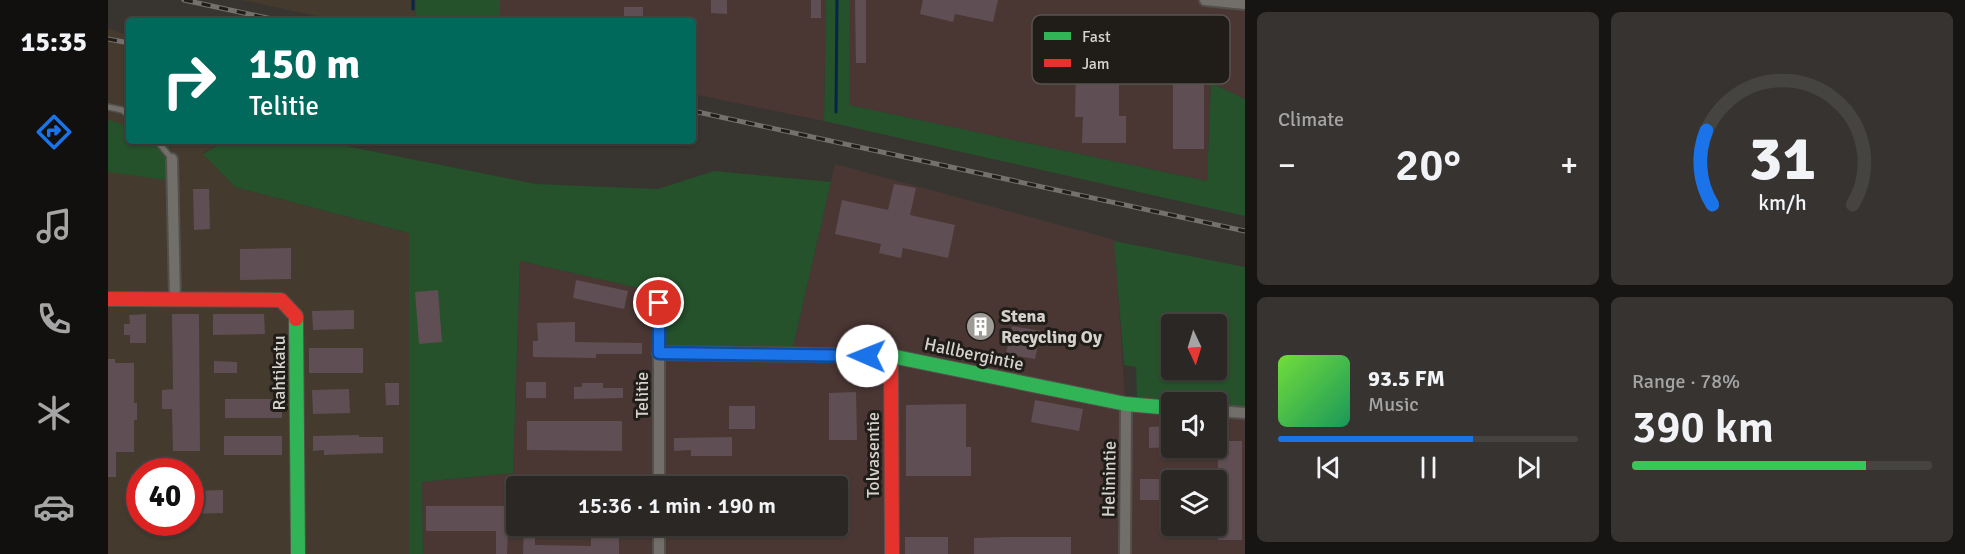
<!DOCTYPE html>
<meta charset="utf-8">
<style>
body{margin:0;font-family:Signika,sans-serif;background:#363331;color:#f1f3f6;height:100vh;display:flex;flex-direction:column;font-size:22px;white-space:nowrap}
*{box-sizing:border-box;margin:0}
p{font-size:20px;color:#a5a5a6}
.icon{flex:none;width:33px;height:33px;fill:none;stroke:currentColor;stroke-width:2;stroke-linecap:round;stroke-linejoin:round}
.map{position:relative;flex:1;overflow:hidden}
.details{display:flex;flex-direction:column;gap:12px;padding:12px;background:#171514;width:720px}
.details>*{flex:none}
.top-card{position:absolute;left:18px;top:18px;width:570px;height:126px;border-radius:6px;box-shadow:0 2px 4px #0004,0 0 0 2px #464441;background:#00695c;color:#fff;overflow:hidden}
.needle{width:39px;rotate:176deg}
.fabs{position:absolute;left:1053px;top:314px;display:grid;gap:12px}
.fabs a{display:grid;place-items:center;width:66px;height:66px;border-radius:6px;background:#2a2724;box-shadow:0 2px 4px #0004,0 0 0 2px #464441;font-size:30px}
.speed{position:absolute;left:18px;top:458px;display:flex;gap:12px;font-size:30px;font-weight:700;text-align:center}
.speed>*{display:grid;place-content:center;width:78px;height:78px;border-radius:50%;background:#2a2724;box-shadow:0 2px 4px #0004,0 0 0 2px #464441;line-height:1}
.speed .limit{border:9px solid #d22;background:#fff;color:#111}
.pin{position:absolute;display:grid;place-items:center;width:51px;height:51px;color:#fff;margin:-26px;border:3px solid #fff;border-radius:50%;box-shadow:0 2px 6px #0007}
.me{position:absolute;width:66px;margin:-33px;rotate:271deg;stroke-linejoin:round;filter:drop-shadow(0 0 4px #0008)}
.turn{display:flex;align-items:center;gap:21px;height:126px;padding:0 24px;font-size:27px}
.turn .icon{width:78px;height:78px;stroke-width:2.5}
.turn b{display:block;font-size:42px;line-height:51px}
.big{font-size:45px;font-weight:600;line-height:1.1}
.details .tile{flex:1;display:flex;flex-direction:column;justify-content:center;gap:9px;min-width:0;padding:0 21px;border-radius:9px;background:#363331}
.details .dial{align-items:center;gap:0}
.dial svg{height:156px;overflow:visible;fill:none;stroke:#464441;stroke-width:7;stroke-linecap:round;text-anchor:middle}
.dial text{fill:#f1f3f6;stroke:none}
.song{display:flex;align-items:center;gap:18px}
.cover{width:72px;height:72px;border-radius:9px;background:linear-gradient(135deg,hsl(100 70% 55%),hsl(150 70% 35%))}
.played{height:6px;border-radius:3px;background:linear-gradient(90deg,#1a73e8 65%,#464441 65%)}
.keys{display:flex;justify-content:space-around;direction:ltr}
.heat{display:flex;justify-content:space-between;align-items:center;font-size:33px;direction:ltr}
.charge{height:9px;border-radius:4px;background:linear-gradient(90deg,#34c759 78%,#464441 0)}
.details .tiles{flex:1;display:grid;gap:12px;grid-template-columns:repeat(2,1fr)}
.trip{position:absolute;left:398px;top:476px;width:342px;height:60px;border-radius:6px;background:#2a2724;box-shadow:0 2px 4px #0004,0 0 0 2px #464441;font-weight:600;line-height:60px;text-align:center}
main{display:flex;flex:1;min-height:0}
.menu{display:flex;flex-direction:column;width:108px;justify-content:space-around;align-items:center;background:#11100e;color:#a5a5a6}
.menu .icon{width:42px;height:42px}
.menu .current{color:#1a73e8}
.menu b{font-size:27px;color:#f1f3f6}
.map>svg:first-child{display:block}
.commercial{fill:#4a3734;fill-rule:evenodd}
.built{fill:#443a2d;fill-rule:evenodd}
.green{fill:#25512b;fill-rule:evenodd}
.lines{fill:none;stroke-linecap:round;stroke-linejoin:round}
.stream{stroke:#05254b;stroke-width:3}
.building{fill:#5f4e53}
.lane-casing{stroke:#53504b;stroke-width:8}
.street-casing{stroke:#53504b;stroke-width:14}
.fast-casing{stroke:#53504b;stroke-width:16}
.jam-casing{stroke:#53504b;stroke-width:16}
.lane{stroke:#726f6b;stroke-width:5}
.street{stroke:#726f6b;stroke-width:10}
.fast{stroke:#30b455;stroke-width:14}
.jam{stroke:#e5322d;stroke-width:14}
.rail-casing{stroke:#74706d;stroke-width:5}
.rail{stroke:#201d19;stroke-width:3;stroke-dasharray:9;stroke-linecap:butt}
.route-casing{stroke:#114b97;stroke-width:15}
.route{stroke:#1a73e8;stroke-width:10}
.labels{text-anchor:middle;stroke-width:6;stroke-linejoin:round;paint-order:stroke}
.poi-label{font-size:18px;font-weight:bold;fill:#d5d1cb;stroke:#201d19;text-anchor:start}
.street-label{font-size:18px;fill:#d5d1cb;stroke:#201d19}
.key{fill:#201d19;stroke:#56534e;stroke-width:1.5}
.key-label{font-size:16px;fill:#d5d1cb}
</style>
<main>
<nav class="menu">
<b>15:35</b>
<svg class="icon current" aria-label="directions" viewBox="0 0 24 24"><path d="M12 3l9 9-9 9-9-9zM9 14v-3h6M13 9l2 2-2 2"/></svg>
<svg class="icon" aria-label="music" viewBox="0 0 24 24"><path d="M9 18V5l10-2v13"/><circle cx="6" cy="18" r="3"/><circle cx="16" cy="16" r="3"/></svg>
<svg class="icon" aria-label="phone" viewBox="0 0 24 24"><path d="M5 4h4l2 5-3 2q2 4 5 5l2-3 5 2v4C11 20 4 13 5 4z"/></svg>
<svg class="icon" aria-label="climate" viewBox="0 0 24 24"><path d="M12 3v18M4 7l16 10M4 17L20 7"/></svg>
<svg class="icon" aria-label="car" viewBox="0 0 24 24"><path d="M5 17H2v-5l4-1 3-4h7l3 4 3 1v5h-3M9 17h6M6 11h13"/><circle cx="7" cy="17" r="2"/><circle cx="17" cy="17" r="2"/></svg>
</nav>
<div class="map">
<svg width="1137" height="554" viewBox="0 0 1137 554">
<rect width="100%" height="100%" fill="#383430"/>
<!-- commercial -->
<path class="commercial" d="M392,0H718L716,121L585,94V21H392Z
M742,0H1137V99L1103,83L1099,181L740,105Z
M727,164L1007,240L1017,400L1063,404L1064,447H1108L1109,408L1137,410V554H315L314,482L405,473L412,261L557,294V349L685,347ZM1064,480H1108V525H1064ZM408,486H729V525H408Z"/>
<!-- built -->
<path class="built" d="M134,0H308L307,21H231Z
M0,28L21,36V141H117L95,153L127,187L301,233V554H0ZM32,471H82V522H32Z"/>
<!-- green -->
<path class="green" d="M308,0H392V21H307Z
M718,0H742L741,105L1099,181L1103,83L1137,99V216L716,121Z
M2,120L21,127V141H62L58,180L0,172V121Z
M117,141H213L428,184L550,189L606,171L723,182L685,347L557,349V294L412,261L405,473L314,482L315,554H301V233L127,187L95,154Z
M1006,241L1137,267V410L1109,408L1108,402L1029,401L1028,367L1016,365ZM1064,324H1108V369H1064Z"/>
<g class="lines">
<!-- stream -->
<path class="stream" d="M305,9V0
M728,112L729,0"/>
</g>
<!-- building -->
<path class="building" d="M603,0H619V14L603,13Z
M703,0H713V18H703Z
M747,0H758V63H748Z
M815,0H890L885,22L847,14L845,22L812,14Z
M516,7H535V21H516Z
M1096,16V19H1122V72H1096V149H1065V63H1073L1072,17Z
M975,21H1018L1017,63H1011V116H1018V143H974L975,117H967L968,61H974Z
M786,184L808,188L802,215L847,225L840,258L795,248L793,258L771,253L773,244L727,234L734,200L780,210Z
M85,189H101L102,229L86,230Z
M183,248V279L132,280V249Z
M468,280L520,291L516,309L465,298Z
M330,290L334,342L311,344L307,292Z
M246,310V329L205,330L204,311Z
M38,314V343H22V335H16V324H22L21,315Z
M64,314H91L92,451H65L64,409H54V390L65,389Z
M105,314H156L157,334L105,335Z
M868,320L877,322L875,332L866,330Z
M467,322V342L534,343V354H488V358L425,357V341H430L429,323Z
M904,326L933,331L927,359L898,354Z
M201,348H255V373H201Z
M0,359H7V363H26V403H29V420H26V452H8V477H0Z
M106,361L129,362V373H106Z
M418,382H438V398H418Z
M277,383H291V405H278Z
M474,383H495V388H515V398L466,399V387H474Z
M241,389L242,413L205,414L204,390Z
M748,392L749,440H721V393Z
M117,399H174V418H117Z
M927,400L975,409L971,431L923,422Z
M858,404V447H863V476H798V405Z
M621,406H647V429H621Z
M419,421H514V451L419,450Z
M1064,426V447L1041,448V427Z
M251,435V437H275V453L216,455V450L205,451V436Z
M116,436H174V455H116Z
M624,437V456H583V450L566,451V438Z
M1110,441H1134V540H1110Z
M1032,479H1064V500H1032Z
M115,490V513L82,514V491Z
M318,506H401L399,554H388V531H318Z
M416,525H427V545L483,546V525H511V554H415Z
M797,537H840V554H797Z
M898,537H963V554H866V538Z"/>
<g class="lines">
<defs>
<path id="lane" d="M0,107L14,110L21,115
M49,141L64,159"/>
<path id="street" d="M1097,0L1137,4
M64,159L67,299
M1108,411L1137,413
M551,486V303
M551,554V525
M1017,554L1018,404"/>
<path id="fast" d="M188,319L190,554
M551,353L783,356L1018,404L1064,408"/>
<path id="jam" d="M0,299L173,300L188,316V319
M783,356L784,554"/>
</defs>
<!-- lane casing -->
<use href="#lane" class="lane-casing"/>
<!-- street casing -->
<use href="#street" class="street-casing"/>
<!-- fast casing -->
<use href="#fast" class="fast-casing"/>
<!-- jam casing -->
<use href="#jam" class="jam-casing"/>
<!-- lane -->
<use href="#lane" class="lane"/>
<!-- street -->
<use href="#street" class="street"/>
<!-- fast -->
<use href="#fast" class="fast"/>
<!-- jam -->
<use href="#jam" class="jam"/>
<defs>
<path id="rail" d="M76,0L173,21
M0,39L21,43
M585,111L1137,231"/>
</defs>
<!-- rail casing -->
<use href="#rail" class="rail-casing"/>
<!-- rail -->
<use href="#rail" class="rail"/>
</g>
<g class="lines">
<defs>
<path id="route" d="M551,303V353L759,356"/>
</defs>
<!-- route casing -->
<use href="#route" class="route-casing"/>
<!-- route -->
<use href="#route" class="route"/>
</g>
<!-- icons -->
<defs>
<symbol id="building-disc" viewBox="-11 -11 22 22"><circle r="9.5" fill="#9e9a95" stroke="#201d19"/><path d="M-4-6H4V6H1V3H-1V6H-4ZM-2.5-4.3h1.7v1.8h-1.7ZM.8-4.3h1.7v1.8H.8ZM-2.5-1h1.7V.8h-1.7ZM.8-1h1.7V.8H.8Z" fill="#fff"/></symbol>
</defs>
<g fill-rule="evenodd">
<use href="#building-disc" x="856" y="310" width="33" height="33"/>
</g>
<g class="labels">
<!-- poi labels -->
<g class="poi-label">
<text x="893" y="322">Stena<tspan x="893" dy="21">Recycling Oy</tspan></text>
</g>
<!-- street labels -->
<g class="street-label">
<text transform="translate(866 354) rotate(12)" y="6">Hallbergintie</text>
<text transform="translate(171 373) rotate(-90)" y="6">Rahtikatu</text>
<text transform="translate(534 395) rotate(-90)" y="6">Telitie</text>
<text transform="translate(765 455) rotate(-90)" y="6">Tolvasentie</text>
<text transform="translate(1001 479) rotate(-89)" y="6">Helinintie</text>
</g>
</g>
<!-- legend -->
<rect x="924" y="15" width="198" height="69" rx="9" class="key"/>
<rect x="936" y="32" width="27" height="8" fill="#30b455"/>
<rect x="936" y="59" width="27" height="8" fill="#e5322d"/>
<g class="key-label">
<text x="974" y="42">Fast</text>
<text x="974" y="69">Jam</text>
</g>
</svg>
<div class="fabs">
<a><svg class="needle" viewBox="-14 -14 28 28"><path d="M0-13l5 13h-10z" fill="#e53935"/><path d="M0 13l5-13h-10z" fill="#a5a5a6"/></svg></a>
<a><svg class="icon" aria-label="sound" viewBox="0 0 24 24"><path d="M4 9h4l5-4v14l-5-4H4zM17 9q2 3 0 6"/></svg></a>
<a><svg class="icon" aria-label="layers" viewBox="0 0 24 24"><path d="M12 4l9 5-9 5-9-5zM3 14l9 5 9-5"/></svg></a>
</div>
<div class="speed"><div class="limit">40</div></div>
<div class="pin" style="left:551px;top:303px;background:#d93025"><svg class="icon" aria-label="arrive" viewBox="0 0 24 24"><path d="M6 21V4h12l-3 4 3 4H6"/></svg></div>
<svg class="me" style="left:759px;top:356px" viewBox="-20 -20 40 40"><circle r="19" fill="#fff"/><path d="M0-13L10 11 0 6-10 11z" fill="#1a73e8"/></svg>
<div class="trip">15:36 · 1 min · 190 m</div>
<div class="top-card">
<div class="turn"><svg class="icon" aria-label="right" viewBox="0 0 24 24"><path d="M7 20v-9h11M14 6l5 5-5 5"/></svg><div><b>150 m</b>Telitie</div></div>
</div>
</div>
<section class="details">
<div class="tiles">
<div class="tile"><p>Climate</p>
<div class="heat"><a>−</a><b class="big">20°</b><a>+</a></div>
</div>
<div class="tile dial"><svg viewBox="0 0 100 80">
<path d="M14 69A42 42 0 1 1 86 69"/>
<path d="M14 69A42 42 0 0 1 11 31" stroke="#1a73e8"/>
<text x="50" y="56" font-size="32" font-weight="700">31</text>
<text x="50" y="72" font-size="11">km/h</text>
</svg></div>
<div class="tile">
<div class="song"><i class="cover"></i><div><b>93.5 FM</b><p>Music</p></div></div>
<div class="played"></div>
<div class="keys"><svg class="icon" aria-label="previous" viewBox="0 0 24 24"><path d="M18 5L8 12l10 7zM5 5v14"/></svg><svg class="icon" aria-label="pause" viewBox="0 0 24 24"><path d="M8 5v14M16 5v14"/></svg><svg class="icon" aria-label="next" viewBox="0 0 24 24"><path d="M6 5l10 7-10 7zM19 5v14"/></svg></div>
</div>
<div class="tile"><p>Range · 78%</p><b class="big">390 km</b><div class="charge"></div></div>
</div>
</section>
</main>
